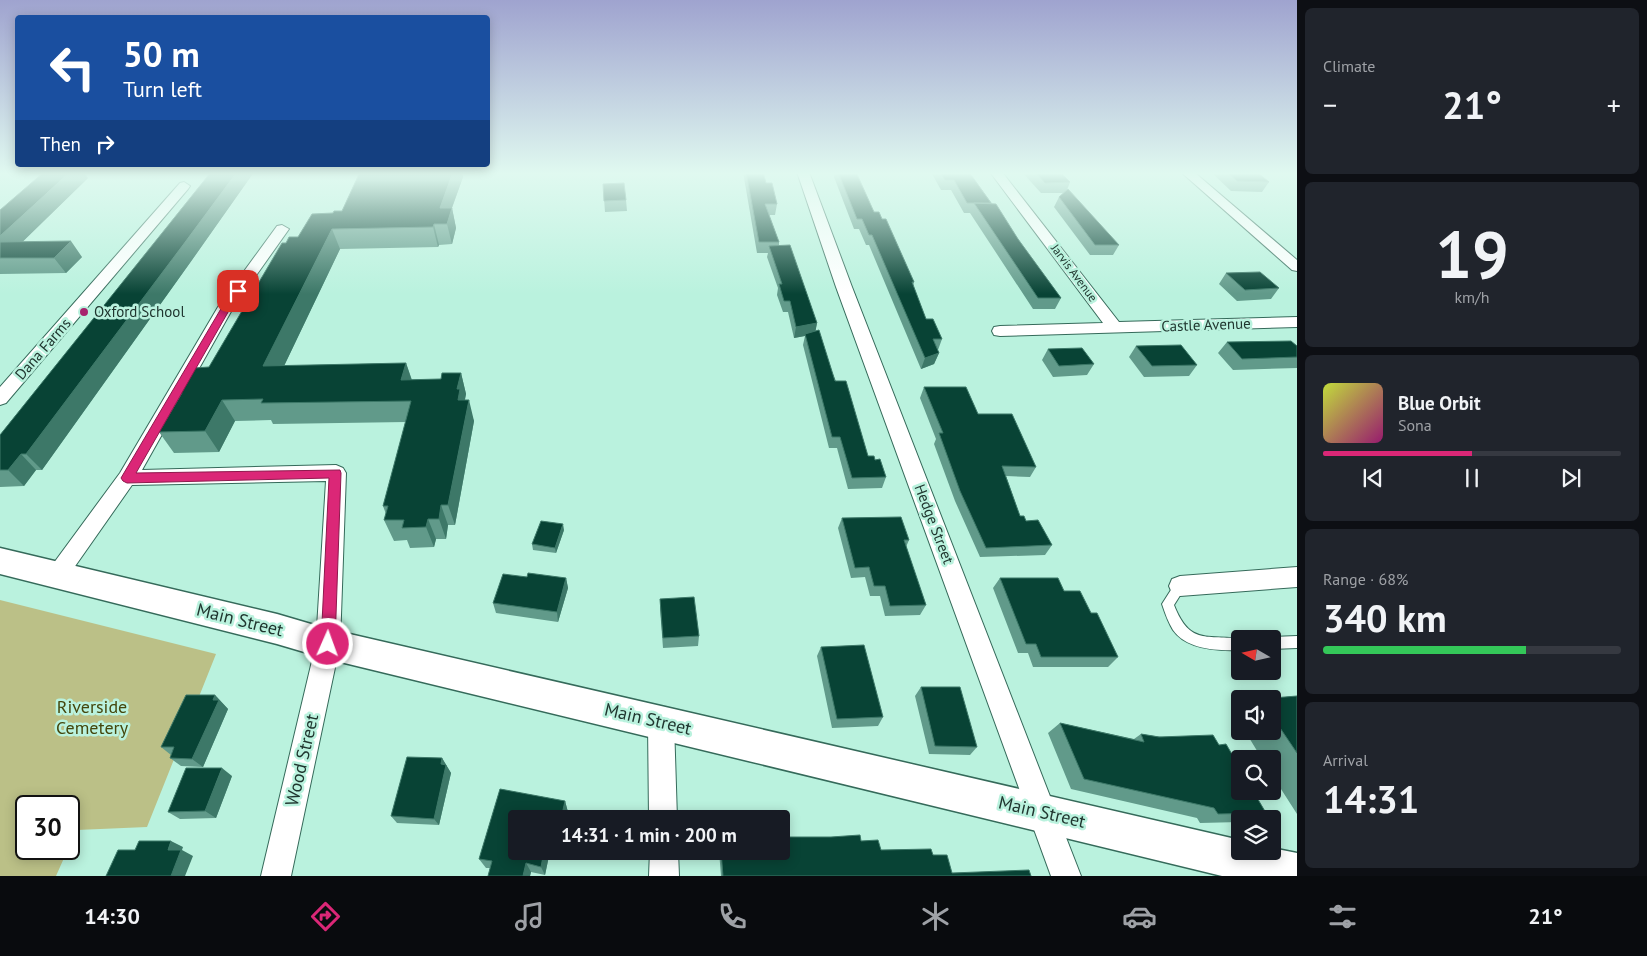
<!DOCTYPE html>
<meta charset="utf-8">
<style>
body{margin:0;font-family:"PT Sans",sans-serif;background:#20242c;color:#f1f3f6;height:100vh;display:flex;flex-direction:column;font-size:19px;white-space:nowrap}
*{box-sizing:border-box;margin:0}
p{font-size:16px;color:#9ea1a6}
.icon{flex:none;width:28px;height:28px;fill:none;stroke:currentColor;stroke-width:2;stroke-linecap:round;stroke-linejoin:round}
.map{position:relative;flex:1;overflow:hidden}
.panel{display:flex;flex-direction:column;gap:8px;padding:8px;background:#0d0f14;width:350px}
.panel>*{flex:none}
.banner{position:absolute;left:15px;top:15px;width:475px;height:152px;border-radius:5px;box-shadow:0 2px 12px #0003;background:#1a4fa0;color:#fff;overflow:hidden}
.needle{width:32px;rotate:279deg}
.controls{position:absolute;left:1231px;top:630px;display:grid;gap:10px}
.controls a{display:grid;place-items:center;width:50px;height:50px;border-radius:5px;background:#171b24;box-shadow:0 2px 12px #0003;font-size:25px}
.speed{position:absolute;left:15px;top:795px;display:flex;gap:10px;font-size:25px;font-weight:700;text-align:center}
.speed>*{display:grid;place-content:center;width:65px;height:65px;border-radius:50%;background:#171b24;box-shadow:0 2px 12px #0003;line-height:1}
.speed .limit{border:2px solid #111;border-radius:8px;background:#fff;color:#111}
.pin{position:absolute;display:grid;place-items:center;width:42px;height:42px;color:#fff;margin:-21px;border-radius:10px;box-shadow:0 2px 8px #0006}
.me{position:absolute;width:55px;margin:-28px;rotate:2deg;stroke-linejoin:round;filter:drop-shadow(0 0 4px #0008)}
.turn{display:flex;align-items:center;gap:18px;height:105px;padding:0 25px;font-size:22px}
.turn .icon{width:65px;height:65px;stroke-width:2.5}
.turn b{display:block;font-size:35px;line-height:42px}
.then{display:flex;align-items:center;height:48px;padding:0 25px;background:#0003;gap:10px;font-size:19px}
.big{font-size:38px;font-weight:700;line-height:1.1}
.panel .widget{flex:1;display:flex;flex-direction:column;justify-content:center;gap:8px;min-width:0;padding:0 18px;border-radius:8px;background:#20242c}
.panel .dial{align-items:center;gap:0}
.dial b{font-size:65px;line-height:1}
.song{display:flex;align-items:center;gap:15px}
.cover{width:60px;height:60px;border-radius:8px;background:linear-gradient(135deg,hsl(70 70% 55%),hsl(320 70% 35%))}
.played{height:5px;border-radius:2px;background:linear-gradient(90deg,#db2777 50%,#363941 50%)}
.keys{display:flex;justify-content:space-around;direction:ltr}
.heat{display:flex;justify-content:space-between;align-items:center;font-size:28px;direction:ltr}
.charge{height:8px;border-radius:4px;background:linear-gradient(90deg,#34c759 68%,#363941 0)}
.trip{position:absolute;left:508px;top:810px;width:282px;height:50px;border-radius:5px;background:#171b24;box-shadow:0 2px 12px #0003;font-weight:700;line-height:50px;text-align:center}
.tabs{display:flex;height:80px;justify-content:space-around;align-items:center;background:#090b0e;color:#9ea1a6}
.tabs .icon{width:35px;height:35px}
.tabs .active{color:#db2777}
.tabs b{font-size:22px;color:#f1f3f6}
main{display:flex;flex:1;min-height:0}
.map>svg:first-child{display:block}
.green{fill:#bbc087}
.lines{fill:none;stroke-linecap:round;stroke-linejoin:round}
.service-casing{stroke:#356a5a;stroke-width:2}
.minor-casing{stroke:#356a5a;stroke-width:2}
.secondary-casing{stroke:#356a5a;stroke-width:3}
.service{fill:#fff;fill-rule:evenodd}
.minor{fill:#fff;fill-rule:evenodd}
.secondary{fill:#fff;fill-rule:evenodd}
.wall{fill:#619a8a}
.shaded-wall{fill:#3d7868}
.building{fill:#084335;stroke:#3d7868}
.route{fill:#db2777;stroke:#8e194d}
.poi-dot{fill:#a7226d;stroke:#baf2de;stroke-width:2}
.labels{text-anchor:middle;stroke-width:5;stroke-linejoin:round;paint-order:stroke}
.far-street-label{font-size:12px;fill:#20362f;stroke:#baf2de}
.poi-label{font-size:15px;fill:#20362f;stroke:#baf2de;text-anchor:start}
.street-label{font-size:15px;fill:#20362f;stroke:#baf2de}
.near-street-label{font-size:18px;fill:#20362f;stroke:#baf2de}
.near-park-label{font-size:18px;fill:#44460c;stroke:#baf2de}
</style>
<main>
<div class="map">
<svg width="1297" height="876" viewBox="0 0 1297 876">
<rect width="100%" height="100%" fill="#baf2de"/>
<!-- green -->
<path class="green" d="M0,600L216,654L147,827L77,830L69,847V806H26V849H68L56,876H0Z"/>
<g class="lines">
<defs>
<path id="service" d="M1180,581L1184,582L1186,586L1174,605C1190,646 1207,634 1242,639H1240V650C1218,651 1187,650 1173,630C1168,622 1165,613 1162,604L1176,582Z
M1297,636V648L1272,649V639H1268L1272,637Z"/>
<path id="minor" d="M797,172H809L852,287L1081,876H1051L836,287Z
M990,172H1002L1119,322L1297,317V327L1000,336L994,335L992,331L994,327L1000,326L1103,323Z
M1181,172H1194L1297,260V271L1292,270Z
M184,182L190,186L188,189L6,403L0,405V387L180,183Z
M282,225L289,229L233,308L142,470L336,465L343,468L346,473L340,644L291,876H261L316,644L326,481L132,485L64,582L56,585L48,582L45,575L120,473L218,307L277,226Z
M1297,567V587L1180,596L1172,593L1169,586L1172,579L1180,576Z
M661,710L670,714L674,723L677,819H649L648,723L652,714Z
M650,851H678L679,876H649Z"/>
<path id="secondary" d="M0,548L277,614L328,629L1240,840V851H1272V848L1297,853V876H1222L328,659L277,644L0,574Z"/>
</defs>
<!-- service casing -->
<use href="#service" class="service-casing"/>
<!-- minor casing -->
<use href="#minor" class="minor-casing"/>
<!-- secondary casing -->
<use href="#secondary" class="secondary-casing"/>
<!-- service -->
<use href="#service" class="service"/>
<!-- minor -->
<use href="#minor" class="minor"/>
<!-- secondary -->
<use href="#secondary" class="secondary"/>
</g>
<!-- wall -->
<path class="wall" d="M211,172H254L192,260L42,470H36L24,486L0,487V435Z
M360,172H462L463,177L452,208L456,228L452,244L439,245L438,247L340,249L284,366L406,363L412,380L441,379L461,373L466,394L465,400L474,421L455,525H448L446,539H436L434,547L410,548L407,540L394,541L384,520L386,514L383,506L406,422L273,424L271,420L235,421L219,452L174,453L159,432L180,396L178,393L209,367L286,243L298,237L333,213L342,211Z
M743,172H763L766,183L777,204L775,215H769L779,242V246L817,323L815,332L868,456L875,460L886,477L882,488L848,489L837,448H829L803,345L805,336L794,338L788,312H783L777,295L778,288L767,257L768,253H757Z
M835,172H838L874,212L914,282L913,286L926,319L942,339L938,350H937L939,353L934,364L921,369L869,245H866L859,229H854L834,177Z
M931,172H969L1061,298L1055,309H1033L970,213H964L951,190H941Z
M1022,172H1060L1070,182L1067,190L1119,245L1113,255H1090L1054,207L1059,197L1064,193H1041Z
M1211,172H1257L1269,182L1262,192L1231,191Z
M88,178L22,242L82,257L66,273L0,274V210Z
M603,184L626,200L627,211L605,212Z
M1226,273L1279,288L1271,299L1237,301L1219,284Z
M1227,342L1297,346V368L1233,370L1218,353Z
M1136,346L1197,365L1189,376L1144,377L1129,357Z
M1048,349L1094,364L1087,375L1053,377L1042,360Z
M924,387L978,414L1036,467L1030,477L1006,476L1020,516L1026,521L1052,545L1045,555L980,557L955,501L934,444L936,439L920,398Z
M842,518L909,540L906,547L926,605L920,615L885,616L880,596H870L865,577L851,578L838,528Z
M564,530L556,553L533,550L532,544Z
M527,577L566,578L568,588L558,622L496,613L493,603Z
M1000,578L1064,591L1091,613L1118,657L1108,667H1033L1028,653H1018L993,588Z
M660,599L699,636L698,646L663,648L660,609Z
M821,647L883,717L878,726L832,728L817,656Z
M921,687L977,747L970,755L929,754L915,696Z
M215,695L228,709L203,767L181,766L170,758L171,755L161,747Z
M1297,696V814L1272,775V759H1262L1245,731H1272V699H1261Z
M1240,712V723L1235,715Z
M1060,723L1134,739L1141,734L1219,745L1266,813L1252,819H1240V822L1200,823L1197,818L1071,789L1048,733Z
M442,758L451,773L439,825L397,823L391,816Z
M232,776L216,818L180,819L168,812Z
M500,789L565,801L568,812L567,819H516V851H559L558,853L550,851L545,875L531,872L530,876H488L490,868H486L479,859Z
M861,841L881,850L933,855L952,873L1031,876H721L719,851H781Z"/>
<!-- shaded-wall -->
<path class="shaded-wall" d="M70,172H84L88,178L6,258L0,250V236Z
M237,172H254L192,260L42,470L26,454Z
M453,172H462L463,177L446,224L440,208Z
M452,208L456,228L452,244L447,224Z
M434,224L439,245L438,247L433,227Z
M332,229L340,249L274,387L263,366Z
M71,241L82,257L66,273L54,258Z
M817,323L815,334L794,338L796,327Z
M939,353L934,364L921,369L925,358Z
M406,363L413,384L409,401L401,380Z
M461,373L466,394L464,403L458,400L457,389Z
M222,400L235,421L219,452L205,431Z
M469,400L474,421L455,525L448,505Z
M21,454L36,470L24,486L8,470Z
M441,505L448,525L446,539L439,519Z
M428,519L436,539L434,547L426,527Z
M563,524L564,530L556,553L555,548Z
M566,578L568,588L558,622L557,612Z
M215,695L228,709L203,767L192,759Z
M442,758L451,773L439,825L434,819Z
M222,768L232,776L216,818L205,811Z
M565,801L568,812L567,819H561Z
M171,841L183,847L182,850L193,856L185,876H171L168,850Z
M544,851H550L545,875L541,867Z
M526,863L531,872L530,876H523Z"/>
<!-- building -->
<path class="building" d="M44,172H70L0,236V210Z
M211,172H237L183,245L26,454H21L8,470H0V435Z
M360,172H453L440,208H452L447,224H434L433,227L332,229L263,366L406,363L401,380L441,379L442,373H461L457,389H460L458,400H469L448,505H441L439,519H428L426,527L402,528L404,520H384L388,506H383L411,401L261,403L263,399L222,400L205,431L159,432L182,393H178L194,368L209,367L282,243H286L289,237H298L312,214L333,213L334,211H342Z
M746,172H763L766,183H772L777,204H765L779,242H759Z
M838,172H856L874,212H879L882,219H886L914,282H912L926,319H933L942,339H933L939,353L925,358L872,235H869L862,219H857Z
M940,172H969L991,203H967L954,180H945Z
M1035,172H1060L1070,182L1045,183Z
M1227,172H1257L1269,182L1237,181Z
M624,183L626,200L604,201L603,184Z
M1068,189L1119,245H1095L1059,197Z
M974,203L996,204L1018,239L1061,298H1038Z
M71,241L54,258H0V242Z
M790,245L817,323L796,327L790,301H784L779,284H782L769,246Z
M1260,272L1279,288L1245,290L1226,273Z
M819,330L835,381H846L868,456H874L875,460L880,459L886,477L852,478L840,437H832L805,334Z
M1291,341L1297,346V357L1242,359L1227,342Z
M1181,345L1197,365L1152,366L1136,346Z
M1082,348L1094,364L1059,366L1048,349Z
M924,387H966L978,414H1012L1036,467L1002,466L1020,516H1024L1026,521L1038,520L1052,545L986,548L960,491L939,433H943Z
M901,517L909,540H904L926,605L890,606L885,586H874L869,567L855,568L842,518Z
M541,521L563,524L555,548L532,544Z
M528,573L566,578L557,612L493,603L503,574L527,577Z
M1000,578H1058L1064,591H1080L1091,613H1097L1118,657H1041L1036,644H1026Z
M694,597L699,636L663,638L660,599Z
M864,645L883,717L837,719L821,647Z
M921,687H960L977,747L935,746Z
M186,695H215L213,700H219L192,759L170,758L174,747H161Z
M1297,696V753L1272,716V699H1261Z
M1060,723L1144,742L1141,734L1159,737L1213,735L1219,745L1226,744L1240,768V791H1253L1266,813L1218,814L1214,808L1084,779Z
M407,757L442,758L441,764L446,765L434,819L391,816Z
M186,768H222L205,811L168,812Z
M500,789L565,801L561,819H516V851H544L541,867L526,863L523,876H488L492,861L479,859Z
M860,835L861,841L878,840L881,850L931,849L933,855H947L952,873L1029,870L1031,876H723L721,851H781V837H831Z
M139,841H171L168,850H181L171,876H106L118,850H135Z"/>
<!-- sky -->
<linearGradient id="sky" x2="0" y2="1"><stop stop-color="#9fa3cf"/><stop offset="0.59" stop-color="#e0f9f0"/><stop offset="1" stop-color="#e0f9f0" stop-opacity="0"/></linearGradient>
<rect width="1297" height="294" fill="url(#sky)"/>
<!-- route -->
<path class="route" d="M238,288L242,291L231,307L136,473L340,470L341,473L335,644L333,649L328,651L323,649L321,644L329,478L127,483L123,481L121,478L222,307L234,289Z"/>
<!-- markers -->
<circle class="poi-dot" cx="84" cy="312" r="5"/>
<g class="labels">
<!-- far-street labels -->
<g class="far-street-label">
<text transform="translate(1074 273) rotate(53)" y="4">Jarvis Avenue</text>
</g>
<!-- poi labels -->
<g class="poi-label">
<text x="94" y="317">Oxford School</text>
</g>
<!-- street labels -->
<g class="street-label">
<text transform="translate(1206 325) rotate(-2)" y="5">Castle Avenue</text>
<text transform="translate(43 349) rotate(-49)" y="5">Dana Farms</text>
<text transform="translate(934 524) rotate(69)" y="5">Hedge Street</text>
</g>
<!-- near-street labels -->
<g class="near-street-label">
<text transform="translate(240 620) rotate(14)" y="6">Main Street</text>
<text transform="translate(648 719) rotate(13)" y="6">Main Street</text>
<text transform="translate(302 760) rotate(-77)" y="6">Wood Street</text>
<text transform="translate(1042 812) rotate(13)" y="6">Main Street</text>
</g>
<!-- near-park labels -->
<g class="near-park-label">
<text x="92" y="713">Riverside<tspan x="92" dy="21">Cemetery</tspan></text>
</g>
</g>
</svg>
<div class="controls">
<a><svg class="needle" viewBox="-14 -14 28 28"><path d="M0-13l5 13h-10z" fill="#e53935"/><path d="M0 13l5-13h-10z" fill="#9ea1a6"/></svg></a>
<a><svg class="icon" aria-label="sound" viewBox="0 0 24 24"><path d="M4 9h4l5-4v14l-5-4H4zM17 9q2 3 0 6"/></svg></a>
<a><svg class="icon" aria-label="search" viewBox="0 0 24 24"><circle cx="10" cy="10" r="6"/><path d="M15 15l6 6"/></svg></a>
<a><svg class="icon" aria-label="layers" viewBox="0 0 24 24"><path d="M12 4l9 5-9 5-9-5zM3 14l9 5 9-5"/></svg></a>
</div>
<div class="speed"><div class="limit">30</div></div>
<div class="pin" style="left:238px;top:291px;background:#d93025"><svg class="icon" aria-label="arrive" viewBox="0 0 24 24"><path d="M6 21V4h12l-3 4 3 4H6"/></svg></div>
<svg class="me" style="left:328px;top:644px" viewBox="-20 -20 40 40"><circle r="17" fill="#db2777" stroke="#fff" stroke-width="3"/><path d="M0-11L8 9 0 5-8 9z" fill="#fff"/></svg>
<div class="trip">14:31 · 1 min · 200 m</div>
<div class="banner">
<div class="turn"><svg class="icon" aria-label="left" viewBox="0 0 24 24"><path d="M17 20v-9H6M10 6l-5 5 5 5"/></svg><div><b>50 m</b>Turn left</div></div>
<div class="then">Then<svg class="icon" aria-label="right" viewBox="0 0 24 24"><path d="M7 20v-9h11M14 6l5 5-5 5"/></svg></div>
</div>
</div>
<section class="panel">
<div class="widget"><p>Climate</p>
<div class="heat"><a>−</a><b class="big">21°</b><a>+</a></div>
</div>
<div class="widget dial"><b>19</b><p>km/h</p></div>
<div class="widget">
<div class="song"><i class="cover"></i><div><b>Blue Orbit</b><p>Sona</p></div></div>
<div class="played"></div>
<div class="keys"><svg class="icon" aria-label="previous" viewBox="0 0 24 24"><path d="M18 5L8 12l10 7zM5 5v14"/></svg><svg class="icon" aria-label="pause" viewBox="0 0 24 24"><path d="M8 5v14M16 5v14"/></svg><svg class="icon" aria-label="next" viewBox="0 0 24 24"><path d="M6 5l10 7-10 7zM19 5v14"/></svg></div>
</div>
<div class="widget"><p>Range · 68%</p><b class="big">340 km</b><div class="charge"></div></div>
<div class="widget"><p>Arrival</p><b class="big">14:31</b></div>
</section>
</main>
<nav class="tabs">
<b>14:30</b>
<svg class="icon active" aria-label="directions" viewBox="0 0 24 24"><path d="M12 3l9 9-9 9-9-9zM9 14v-3h6M13 9l2 2-2 2"/></svg>
<svg class="icon" aria-label="music" viewBox="0 0 24 24"><path d="M9 18V5l10-2v13"/><circle cx="6" cy="18" r="3"/><circle cx="16" cy="16" r="3"/></svg>
<svg class="icon" aria-label="phone" viewBox="0 0 24 24"><path d="M5 4h4l2 5-3 2q2 4 5 5l2-3 5 2v4C11 20 4 13 5 4z"/></svg>
<svg class="icon" aria-label="climate" viewBox="0 0 24 24"><path d="M12 3v18M4 7l16 10M4 17L20 7"/></svg>
<svg class="icon" aria-label="car" viewBox="0 0 24 24"><path d="M5 17H2v-5l4-1 3-4h7l3 4 3 1v5h-3M9 17h6M6 11h13"/><circle cx="7" cy="17" r="2"/><circle cx="17" cy="17" r="2"/></svg>
<svg class="icon" aria-label="filters" viewBox="0 0 24 24"><path d="M4 7h16M4 17h16"/><circle cx="9" cy="7" r="2"/><circle cx="15" cy="17" r="2"/></svg>
<b>21°</b>
</nav>
